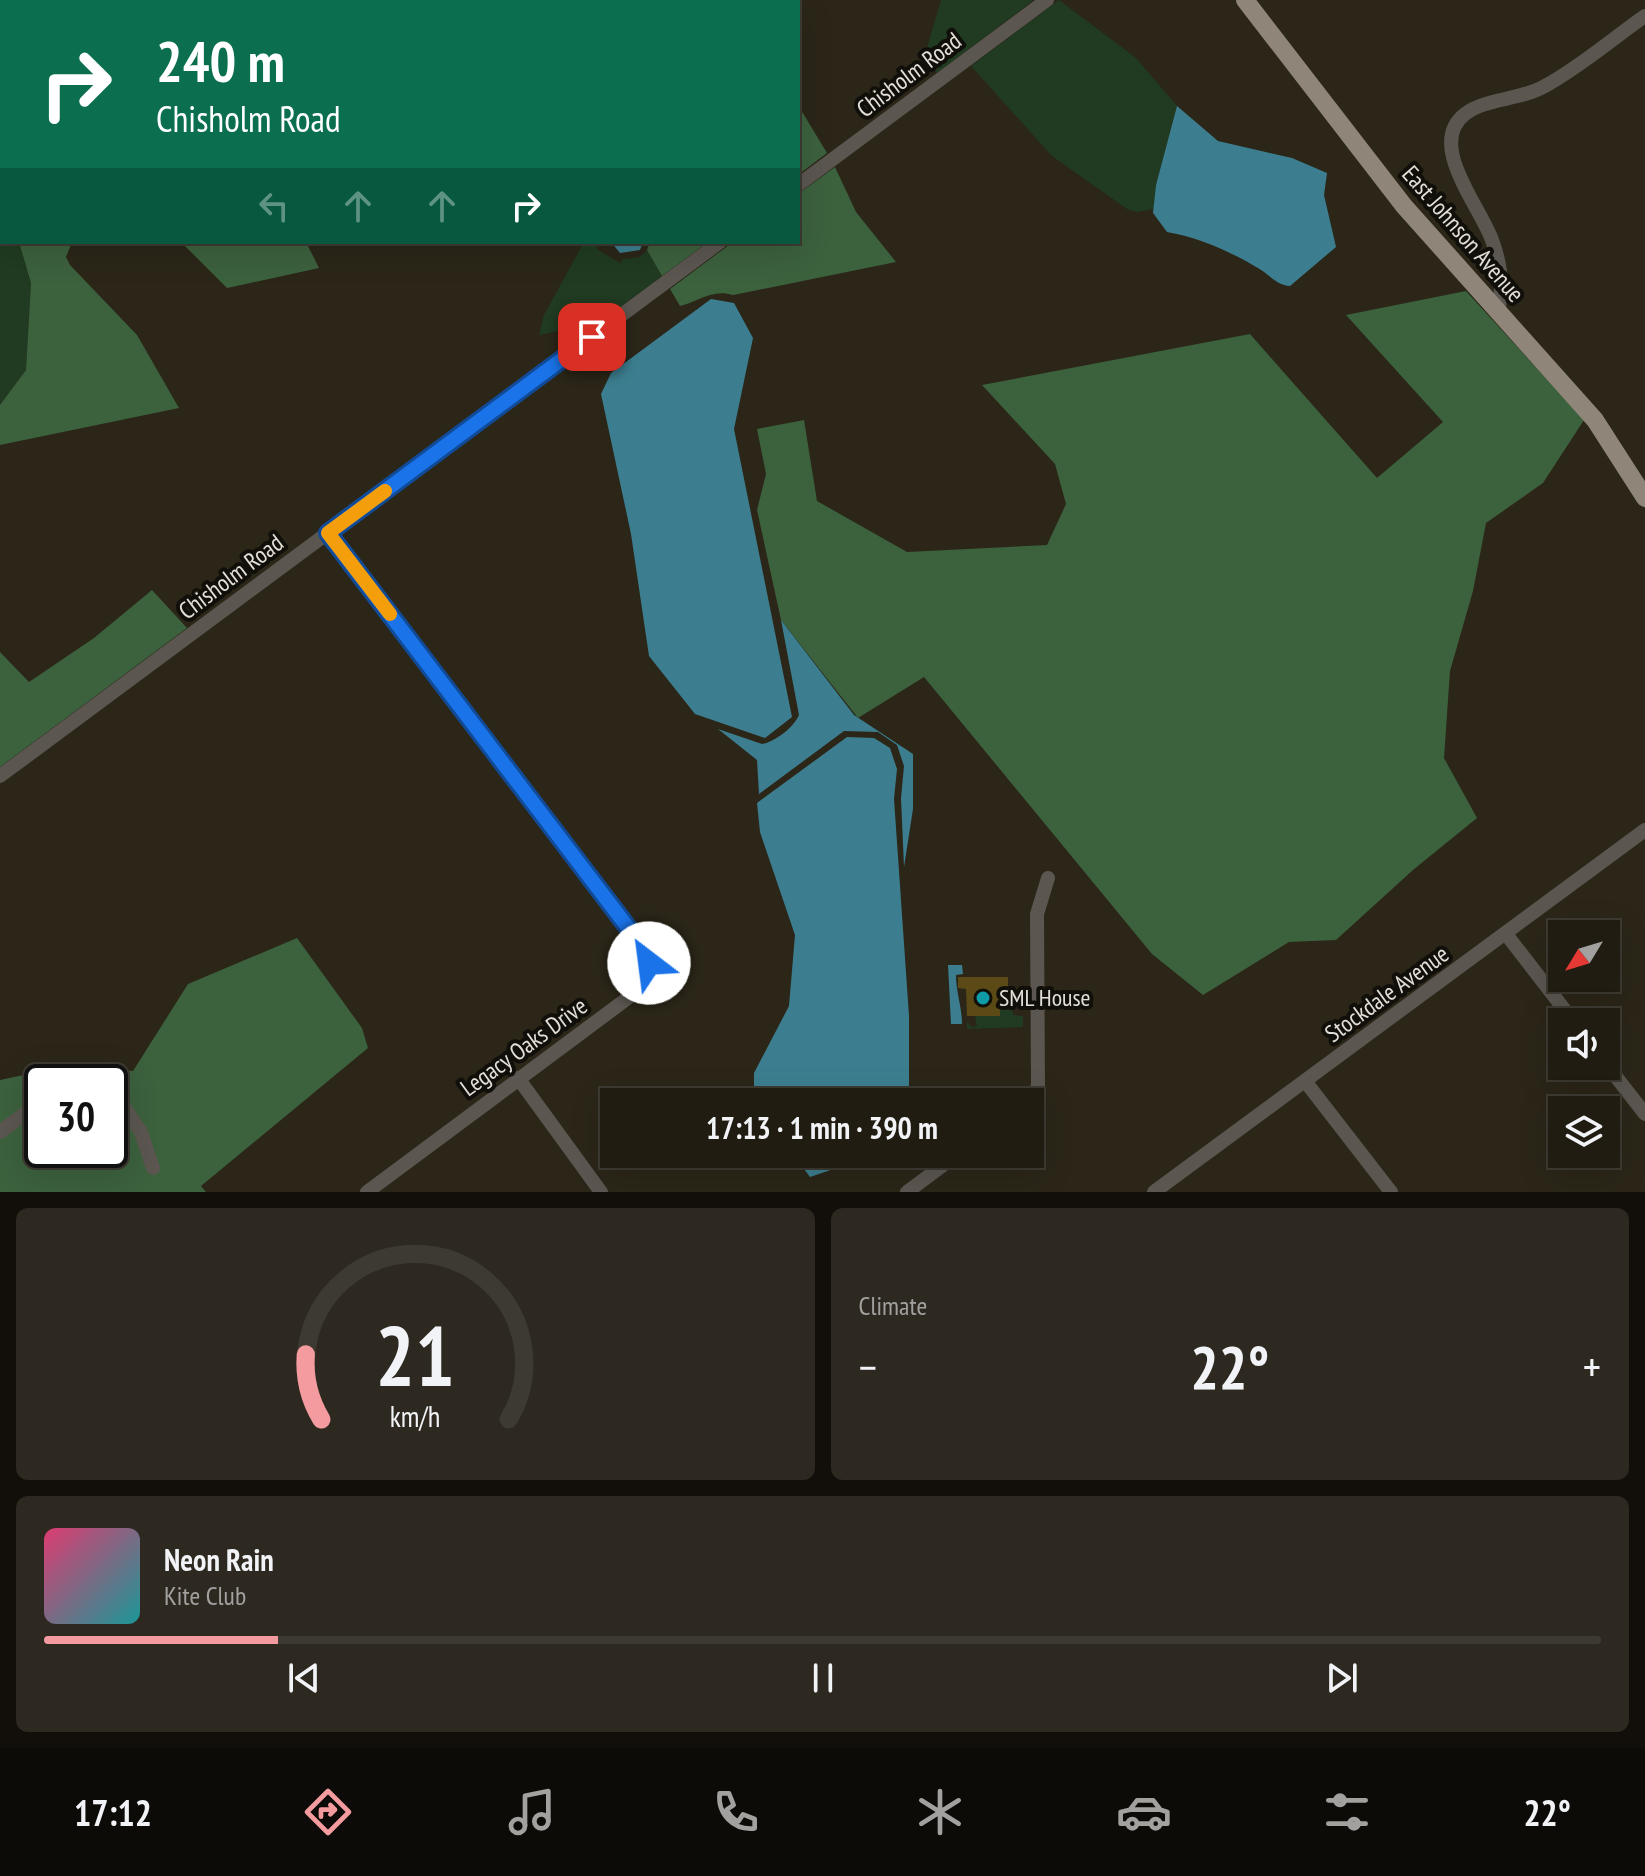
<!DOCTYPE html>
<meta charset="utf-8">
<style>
body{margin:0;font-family:"PT Sans Narrow",sans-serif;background:#2d2920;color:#f1f3f6;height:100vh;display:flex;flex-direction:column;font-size:30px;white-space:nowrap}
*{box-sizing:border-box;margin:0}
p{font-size:26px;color:#a2a19f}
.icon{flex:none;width:44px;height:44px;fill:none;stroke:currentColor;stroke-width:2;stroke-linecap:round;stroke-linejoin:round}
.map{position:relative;height:1192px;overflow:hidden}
.drawer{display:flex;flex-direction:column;gap:16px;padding:16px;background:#120f0a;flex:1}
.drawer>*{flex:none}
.top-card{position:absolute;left:0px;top:0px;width:800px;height:244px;box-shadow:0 8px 32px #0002,0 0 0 2px #3d3a32;background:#0b6e4f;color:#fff;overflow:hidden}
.needle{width:52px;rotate:232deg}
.buttons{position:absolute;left:1548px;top:920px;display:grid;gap:16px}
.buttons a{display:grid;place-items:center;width:72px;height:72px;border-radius:0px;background:#201c12;box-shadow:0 8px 32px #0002,0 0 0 2px #3d3a32;font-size:40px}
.speed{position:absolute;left:24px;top:1064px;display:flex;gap:16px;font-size:40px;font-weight:700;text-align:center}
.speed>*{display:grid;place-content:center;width:104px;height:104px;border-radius:50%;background:#201c12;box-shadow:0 8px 32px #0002,0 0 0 2px #3d3a32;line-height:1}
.speed .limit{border:4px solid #111;border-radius:12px;background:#fff;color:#111}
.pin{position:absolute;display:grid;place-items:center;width:68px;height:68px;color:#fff;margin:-34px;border-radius:16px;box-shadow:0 4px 12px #0006}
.me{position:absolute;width:88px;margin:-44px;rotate:330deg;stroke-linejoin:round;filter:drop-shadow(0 0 6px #0008)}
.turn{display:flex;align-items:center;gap:28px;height:168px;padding:0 24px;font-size:36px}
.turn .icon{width:104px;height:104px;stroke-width:2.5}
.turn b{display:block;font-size:56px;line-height:68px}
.lanes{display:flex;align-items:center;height:76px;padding:0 24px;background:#0003;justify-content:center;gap:40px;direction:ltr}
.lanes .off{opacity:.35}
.big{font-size:60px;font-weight:700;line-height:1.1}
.drawer .card{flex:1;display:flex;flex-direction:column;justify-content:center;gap:12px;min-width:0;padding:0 28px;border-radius:12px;background:#2d2920}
.drawer .dial{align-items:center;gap:0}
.dial svg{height:208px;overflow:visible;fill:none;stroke:#3d3a32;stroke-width:7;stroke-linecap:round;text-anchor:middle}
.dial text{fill:#f1f3f6;stroke:none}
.song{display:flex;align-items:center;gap:24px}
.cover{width:96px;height:96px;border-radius:12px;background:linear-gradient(135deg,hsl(340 70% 55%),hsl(180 70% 35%))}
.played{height:8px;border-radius:4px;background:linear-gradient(90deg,#f49b9f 15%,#3d3a32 15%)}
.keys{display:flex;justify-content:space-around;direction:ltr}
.heat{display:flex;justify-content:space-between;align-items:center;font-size:44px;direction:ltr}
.drawer .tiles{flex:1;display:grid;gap:16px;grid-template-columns:1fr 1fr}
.card:last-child{grid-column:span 2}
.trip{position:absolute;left:600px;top:1088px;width:444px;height:80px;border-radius:0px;background:#201c12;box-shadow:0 8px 32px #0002,0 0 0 2px #3d3a32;font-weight:700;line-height:80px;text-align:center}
.dock{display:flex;height:128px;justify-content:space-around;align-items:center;background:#0d0b07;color:#a2a19f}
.dock .icon{width:56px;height:56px}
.dock .current{color:#f49b9f}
.dock b{font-size:36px;color:#f1f3f6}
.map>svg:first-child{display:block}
.green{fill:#203b21}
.forest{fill:#3c613d;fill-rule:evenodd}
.water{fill:#3c7e8f}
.building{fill:#5b4916}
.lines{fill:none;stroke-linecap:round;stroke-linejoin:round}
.minor{stroke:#5b5650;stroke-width:14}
.major{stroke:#8f8679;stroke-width:18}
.route-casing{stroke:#114b97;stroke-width:20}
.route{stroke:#1a73e8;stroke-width:14}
.slow{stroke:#f59e0b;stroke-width:14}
.culture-dot{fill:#0f9aa8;stroke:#110f09;stroke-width:3}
.labels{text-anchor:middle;stroke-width:8;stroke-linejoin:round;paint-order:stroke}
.street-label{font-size:24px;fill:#e3dfd7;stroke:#110f09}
.poi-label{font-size:24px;fill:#e3dfd7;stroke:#110f09;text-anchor:start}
</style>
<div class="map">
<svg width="1645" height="1192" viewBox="0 0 1645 1192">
<rect width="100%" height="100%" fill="#2b2618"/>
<!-- green -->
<path class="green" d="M941,0H1034L937,73L924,58Z
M1059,0L1136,58L1177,106L1156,185L1154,209L1137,212L1127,209L1052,156L971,66Z
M0,222L2,242H19L31,283L26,370L0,405Z
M584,242H594L598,250L620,263L623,259L640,257L647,250L662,276L600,322L539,335L544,315Z
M1011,1000L1013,1015L1023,1016V1027L967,1029V1022L972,1027L977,1026L975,1016Z"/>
<!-- forest -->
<path class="forest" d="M504,0H706L708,2H509Z
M2,95V222H0V97Z
M798,105L827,153L798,175Z
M835,167L856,212L896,262L733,295C711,289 701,301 680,306L670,289L733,242H798V194Z
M19,242H72L66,257L70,265L137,335L179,408L0,445V405L26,370L31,283Z
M181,242H306L319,268L227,288Z
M650,242H708L662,276L647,250Z
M1466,291L1584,420L1543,483L1486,523L1473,591L1450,671L1444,758L1477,818L1413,870L1336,940L1289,942L1203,995L1152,954L924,677L858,718L781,620L757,510L766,474L757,429L804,420L817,501L907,552L1047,545L1066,504L1055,464L982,385L1250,334L1377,478L1443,422L1346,315Z
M152,590L187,628L0,767V652L29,682L94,638Z
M297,938L362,1028L368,1048L201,1186L206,1192H0V1080L66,1066L133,1071L188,984ZM42,1082H110V1150H42Z"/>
<!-- water -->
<path class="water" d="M1177,106L1218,141L1292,158L1327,173L1324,195L1336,247L1290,286C1276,285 1270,275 1258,268C1231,252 1198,237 1167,232L1153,213L1156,185Z
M611,242H643L640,250L620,253Z
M711,299L734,303L753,338L734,429L792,717L765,738L695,714L649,656L631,534L601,394L611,373Z
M781,620L854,715L913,754V809L904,867L901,798L904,766L897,745L878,732L844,731L759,794L757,760L718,729L762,744C775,742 794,727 799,715Z
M847,737L874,738L890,748L897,769L894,799L909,1016V1093L905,1102H754V1073L789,1006L795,935L760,832L757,803Z
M948,965H962L963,974L956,975C956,992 962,1007 962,1024H951Z
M793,1154H864L854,1162L810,1177Z"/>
<!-- building -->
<path class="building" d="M958,977H1008V993H1000V1016H967L966,989L958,988Z"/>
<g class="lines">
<!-- minor -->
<path class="minor" d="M798,185L1047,0
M1498,312C1504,287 1501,264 1492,240C1480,206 1426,144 1465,114C1486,98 1521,100 1545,86C1580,67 1612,39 1645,16
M328,533L645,950L649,963L640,989L367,1192
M0,776L720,242
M1506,934L1574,1022
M1606,1064L1645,1114
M518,1078L601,1192
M1305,1081L1391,1192
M70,1082L91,1075L108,1082
M110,1086L141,1132L153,1168
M1027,1102L1038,1087L1037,914L1048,878
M0,1132L42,1101
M907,1192L958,1154
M1154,1192L1645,830"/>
<!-- major -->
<path class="major" d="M1245,0L1404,206L1595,420L1645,498"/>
</g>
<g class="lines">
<defs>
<path id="route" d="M592,337L328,533L645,950L649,963"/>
</defs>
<!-- route casing -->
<use href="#route" class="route-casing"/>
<!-- route -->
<use href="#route" class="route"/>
<!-- slow -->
<path class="slow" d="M385,491L328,533L390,614"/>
</g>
<!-- markers -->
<circle class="culture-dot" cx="983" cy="998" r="8"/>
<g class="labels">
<!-- street labels -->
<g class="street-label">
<text transform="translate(909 75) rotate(-37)" y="8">Chisholm Road</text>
<text transform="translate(1463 234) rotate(49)" y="8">East Johnson Avenue</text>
<text transform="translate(231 577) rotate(-37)" y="8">Chisholm Road</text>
<text transform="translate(1387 994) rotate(-36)" y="8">Stockdale Avenue</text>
<text transform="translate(524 1047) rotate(-36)" y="8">Legacy Oaks Drive</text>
</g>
<!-- poi labels -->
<g class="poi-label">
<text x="999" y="1006">SML House</text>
</g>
</g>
</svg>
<div class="buttons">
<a><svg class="needle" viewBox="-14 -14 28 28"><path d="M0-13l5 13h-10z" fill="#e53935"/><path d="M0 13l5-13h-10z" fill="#a2a19f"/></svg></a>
<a><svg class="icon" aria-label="sound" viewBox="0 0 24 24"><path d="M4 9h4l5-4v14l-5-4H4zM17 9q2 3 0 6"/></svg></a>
<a><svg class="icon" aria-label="layers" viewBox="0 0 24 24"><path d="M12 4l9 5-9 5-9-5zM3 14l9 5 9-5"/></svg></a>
</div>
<div class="speed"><div class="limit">30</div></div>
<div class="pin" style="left:592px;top:337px;background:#d93025"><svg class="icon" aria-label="arrive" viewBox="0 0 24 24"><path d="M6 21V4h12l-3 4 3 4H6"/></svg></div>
<svg class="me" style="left:649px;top:963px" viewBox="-20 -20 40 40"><circle r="19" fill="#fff"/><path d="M0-13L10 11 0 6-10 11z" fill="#1a73e8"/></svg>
<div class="trip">17:13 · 1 min · 390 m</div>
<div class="top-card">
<div class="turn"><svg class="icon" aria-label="right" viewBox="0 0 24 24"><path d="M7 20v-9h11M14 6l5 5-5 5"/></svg><div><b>240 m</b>Chisholm Road</div></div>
<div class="lanes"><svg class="icon off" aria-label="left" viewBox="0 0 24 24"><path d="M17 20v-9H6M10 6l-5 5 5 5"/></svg><svg class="icon off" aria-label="ahead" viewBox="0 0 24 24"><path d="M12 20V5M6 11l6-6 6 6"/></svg><svg class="icon off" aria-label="ahead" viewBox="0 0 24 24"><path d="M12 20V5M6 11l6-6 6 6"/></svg><svg class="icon" aria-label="right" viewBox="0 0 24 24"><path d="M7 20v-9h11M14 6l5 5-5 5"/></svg></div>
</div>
</div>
<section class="drawer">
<div class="tiles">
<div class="card dial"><svg viewBox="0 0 100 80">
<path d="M14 69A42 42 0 1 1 86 69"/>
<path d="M14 69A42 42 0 0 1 8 44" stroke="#f49b9f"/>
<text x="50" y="56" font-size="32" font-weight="700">21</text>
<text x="50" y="72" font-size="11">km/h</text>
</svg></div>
<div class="card"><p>Climate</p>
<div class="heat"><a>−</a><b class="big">22°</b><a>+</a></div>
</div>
<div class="card">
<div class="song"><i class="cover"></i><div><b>Neon Rain</b><p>Kite Club</p></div></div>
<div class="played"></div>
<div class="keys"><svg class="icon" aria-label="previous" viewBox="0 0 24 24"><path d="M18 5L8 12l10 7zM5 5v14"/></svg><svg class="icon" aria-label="pause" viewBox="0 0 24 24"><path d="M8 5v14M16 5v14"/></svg><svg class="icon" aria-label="next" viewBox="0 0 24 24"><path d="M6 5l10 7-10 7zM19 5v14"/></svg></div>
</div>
</div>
</section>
<nav class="dock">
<b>17:12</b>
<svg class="icon current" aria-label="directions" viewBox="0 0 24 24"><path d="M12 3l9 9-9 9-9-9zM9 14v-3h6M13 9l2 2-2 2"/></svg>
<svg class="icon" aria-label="music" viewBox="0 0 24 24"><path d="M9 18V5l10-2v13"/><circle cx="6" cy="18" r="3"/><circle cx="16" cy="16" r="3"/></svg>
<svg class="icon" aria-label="phone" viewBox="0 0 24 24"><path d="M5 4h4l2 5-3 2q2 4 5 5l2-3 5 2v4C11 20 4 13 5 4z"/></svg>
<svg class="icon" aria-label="climate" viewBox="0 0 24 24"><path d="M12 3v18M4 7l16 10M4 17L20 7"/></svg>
<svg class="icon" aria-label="car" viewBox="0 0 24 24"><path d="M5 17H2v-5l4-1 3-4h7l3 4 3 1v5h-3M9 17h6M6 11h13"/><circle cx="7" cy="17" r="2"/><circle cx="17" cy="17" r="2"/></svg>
<svg class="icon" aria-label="filters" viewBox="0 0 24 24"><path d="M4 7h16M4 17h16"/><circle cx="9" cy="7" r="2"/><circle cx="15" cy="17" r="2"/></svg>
<b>22°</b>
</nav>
